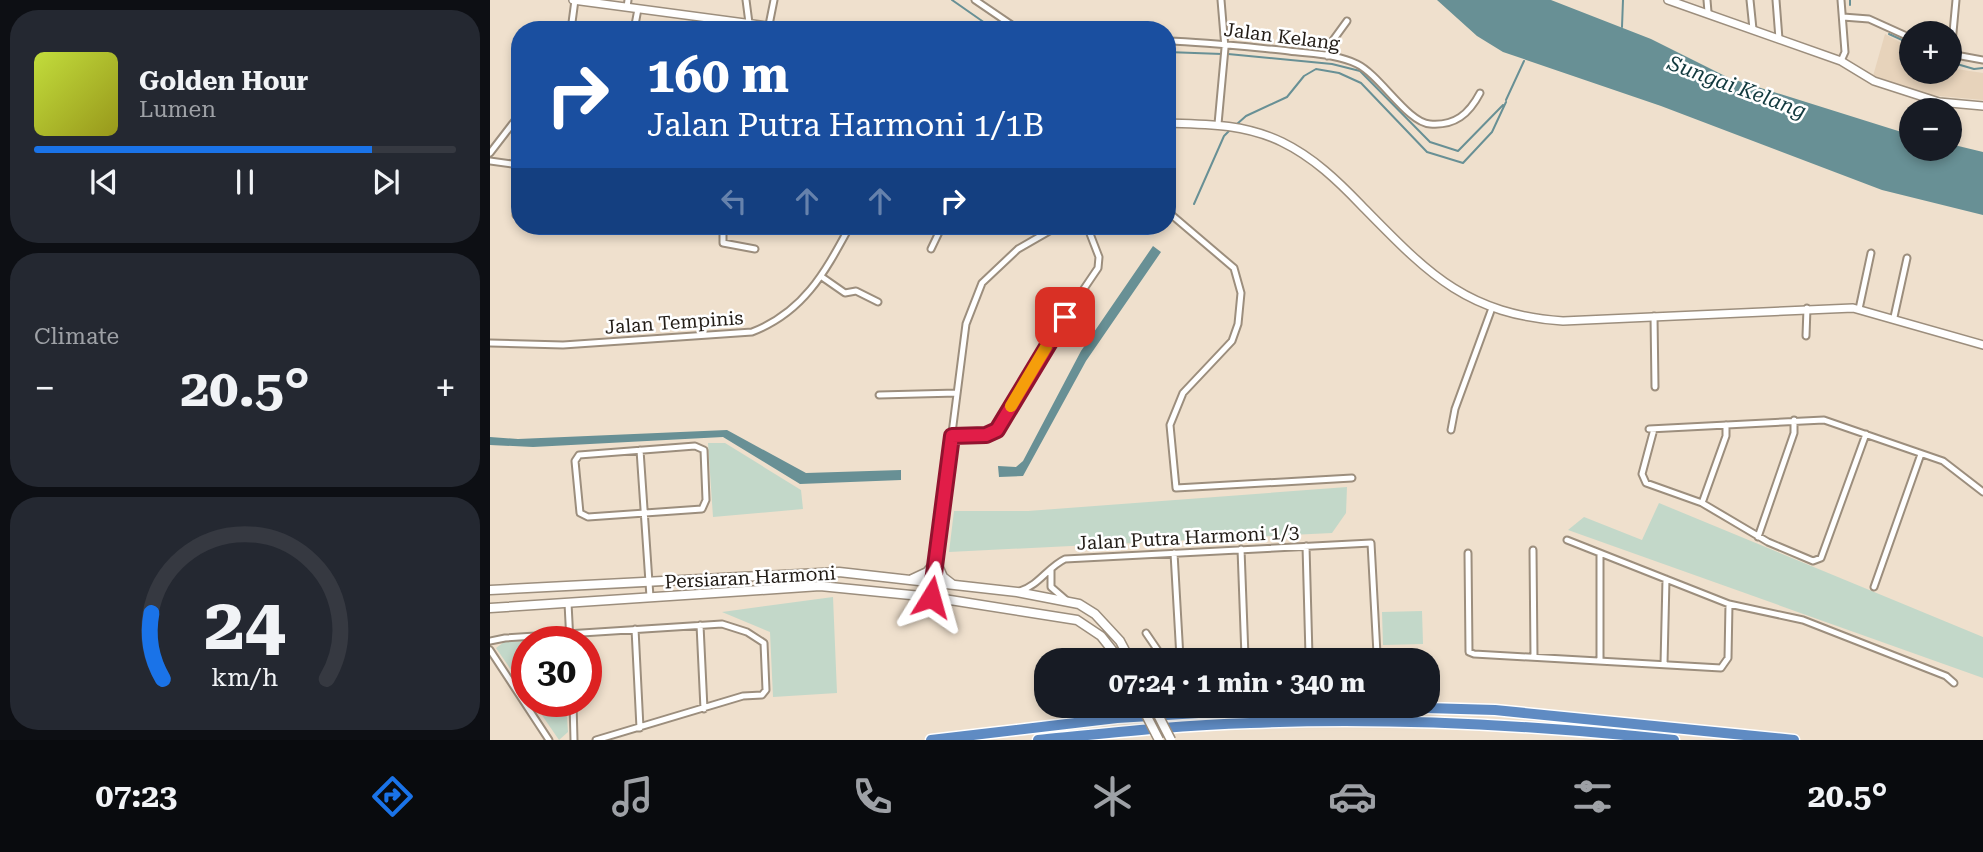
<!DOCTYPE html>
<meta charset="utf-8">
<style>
body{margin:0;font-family:"Roboto Serif",serif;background:#242831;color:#f1f3f6;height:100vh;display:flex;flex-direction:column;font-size:26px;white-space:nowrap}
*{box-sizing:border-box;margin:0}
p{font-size:23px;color:#9ea1a6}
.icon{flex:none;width:38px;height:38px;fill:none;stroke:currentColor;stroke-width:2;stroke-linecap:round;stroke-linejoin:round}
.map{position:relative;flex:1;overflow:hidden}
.panel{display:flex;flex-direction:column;gap:10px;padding:10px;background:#0d0f14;width:490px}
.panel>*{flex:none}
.hud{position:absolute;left:21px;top:21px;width:665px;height:214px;border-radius:28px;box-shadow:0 4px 10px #0003;background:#1a4fa0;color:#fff;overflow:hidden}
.controls{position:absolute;left:1409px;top:21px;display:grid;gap:14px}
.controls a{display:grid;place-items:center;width:63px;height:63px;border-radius:50%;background:#171b24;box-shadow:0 4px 10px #0003;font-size:35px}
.speed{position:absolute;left:21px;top:626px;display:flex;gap:14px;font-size:35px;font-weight:700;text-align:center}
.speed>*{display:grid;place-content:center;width:91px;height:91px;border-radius:50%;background:#171b24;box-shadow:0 4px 10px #0003;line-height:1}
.speed .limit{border:10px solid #d22;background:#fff;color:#111}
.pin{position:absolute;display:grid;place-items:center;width:60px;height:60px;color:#fff;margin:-30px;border-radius:14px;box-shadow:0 4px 10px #0006}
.me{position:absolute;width:77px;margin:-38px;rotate:8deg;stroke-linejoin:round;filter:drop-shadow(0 0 5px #0008)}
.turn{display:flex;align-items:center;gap:24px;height:147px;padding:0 21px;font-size:32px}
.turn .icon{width:91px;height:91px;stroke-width:2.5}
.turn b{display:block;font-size:49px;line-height:60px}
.lanes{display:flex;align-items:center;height:66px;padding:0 21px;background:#0003;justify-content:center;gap:35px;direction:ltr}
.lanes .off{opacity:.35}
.big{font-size:52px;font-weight:700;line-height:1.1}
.panel .tile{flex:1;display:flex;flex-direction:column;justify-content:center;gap:10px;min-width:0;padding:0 24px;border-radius:28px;background:#242831}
.panel .dial{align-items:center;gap:0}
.dial svg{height:182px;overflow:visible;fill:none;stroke:#363941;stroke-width:7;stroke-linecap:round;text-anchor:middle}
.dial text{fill:#f1f3f6;stroke:none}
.song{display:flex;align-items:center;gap:21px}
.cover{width:84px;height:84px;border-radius:10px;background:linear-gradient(135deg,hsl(70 70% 55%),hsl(60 70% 35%))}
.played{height:7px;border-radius:4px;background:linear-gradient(90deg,#1a73e8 80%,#363941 80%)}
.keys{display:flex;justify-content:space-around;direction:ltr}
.heat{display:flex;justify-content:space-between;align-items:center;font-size:38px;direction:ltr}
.trip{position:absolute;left:544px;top:648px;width:406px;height:70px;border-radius:28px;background:#171b24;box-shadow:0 4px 10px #0003;font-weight:700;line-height:70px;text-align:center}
.tabs{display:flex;height:112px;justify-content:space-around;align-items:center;background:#090b0e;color:#9ea1a6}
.tabs .icon{width:49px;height:49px}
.tabs .current{color:#1a73e8}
.tabs b{font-size:32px;color:#f1f3f6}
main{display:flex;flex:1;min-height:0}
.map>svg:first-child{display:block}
.built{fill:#e7d3bb}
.green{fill:#c3d8c9}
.water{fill:#689095}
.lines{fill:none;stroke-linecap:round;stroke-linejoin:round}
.stream{stroke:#689095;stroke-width:2}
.minor-casing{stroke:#9c8e7d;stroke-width:9}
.tertiary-casing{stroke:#9c8e7d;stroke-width:10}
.secondary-casing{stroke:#9c8e7d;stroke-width:11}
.motorway-casing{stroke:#fff;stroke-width:13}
.minor{stroke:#fff;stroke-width:5}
.tertiary{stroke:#fff;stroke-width:7}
.secondary{stroke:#fff;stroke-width:8}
.motorway{stroke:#5f8bc3;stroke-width:10}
.secondary-bridge-casing{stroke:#9c8e7d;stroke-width:11;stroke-linecap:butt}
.secondary-bridge{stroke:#fff;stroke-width:8}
.route-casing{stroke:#92132f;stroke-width:18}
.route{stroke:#e11d48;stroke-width:12}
.slow{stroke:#f59e0b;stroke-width:12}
.labels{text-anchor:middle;stroke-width:5;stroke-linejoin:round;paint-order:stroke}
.street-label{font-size:19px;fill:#221c16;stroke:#fff}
.water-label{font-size:21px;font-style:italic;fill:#11393e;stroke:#fff}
</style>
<main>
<section class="panel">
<div class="tile">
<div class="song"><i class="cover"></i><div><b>Golden Hour</b><p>Lumen</p></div></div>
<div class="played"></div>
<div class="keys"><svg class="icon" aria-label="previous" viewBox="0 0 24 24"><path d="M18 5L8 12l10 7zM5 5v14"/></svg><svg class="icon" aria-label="pause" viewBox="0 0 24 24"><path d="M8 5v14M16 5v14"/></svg><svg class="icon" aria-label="next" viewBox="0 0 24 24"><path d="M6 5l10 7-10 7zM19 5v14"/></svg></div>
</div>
<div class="tile"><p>Climate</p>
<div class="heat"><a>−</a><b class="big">20.5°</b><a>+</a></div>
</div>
<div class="tile dial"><svg viewBox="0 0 100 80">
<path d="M14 69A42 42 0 1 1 86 69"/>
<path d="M14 69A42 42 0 0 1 9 40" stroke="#1a73e8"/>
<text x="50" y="56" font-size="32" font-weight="700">24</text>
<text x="50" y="72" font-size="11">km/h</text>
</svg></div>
</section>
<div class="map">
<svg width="1493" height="740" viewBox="0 0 1493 740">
<rect width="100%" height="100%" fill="#efe0cd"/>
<!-- built -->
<path class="built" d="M1395,34L1421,48V72H1460V68L1493,73V100L1439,95L1393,82L1383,76Z"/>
<!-- green -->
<path class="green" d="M218,443H235L311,490L313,509L223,517Z
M857,487L856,513L842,533L459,552L464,511H538Z
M1169,503L1493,637V678L1078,530L1094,517L1152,540Z
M343,597L347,693L283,697L280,632L232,612Z
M932,611L933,644L893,645L892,612Z
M72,640L37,642V693L6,648L14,642Z
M43,702H76L78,732L69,740Z"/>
<!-- water -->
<path class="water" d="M947,0H1061L1161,39L1239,78L1421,135V149H1460V144L1493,152V215L1392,190L1171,106L1013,52L987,36Z
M663,246L671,252L596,361L533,476L509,477L508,466L526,467L533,461L591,351Z
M237,430L316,473L411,470V480L310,484L233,437L43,447L0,445V437L28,439Z"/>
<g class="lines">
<!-- stream -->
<path class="stream" d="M462,0L505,30
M1360,0V5
M1132,27L1133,0
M1399,34L1421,44
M677,52L732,54
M738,54L842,64L870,71L940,142L968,151L1013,105
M1460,62L1484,69L1493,68
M1016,100L1034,61
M747,124L756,116L797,97L814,76L826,69L849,73L871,83L937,152L973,163L1002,132L1016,102
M704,204L734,136L740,130"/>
<defs>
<path id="minor" d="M256,0L259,23
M485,0L529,30
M1217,0L1218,12
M1260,0L1263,29
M1286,0L1289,39
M1351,0L1355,52L1351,61
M137,7L138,0
M1353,17L1379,19L1421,38
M279,25L284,0
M81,30L85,0
M144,30L148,9
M677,41C718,42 758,47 799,51C821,54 847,54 867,64C890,75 918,123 940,124C965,126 979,114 990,93
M1460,54L1493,60
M1461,54L1466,0
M837,56L841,43L857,21
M728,124L735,48L731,0
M0,153L30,114
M0,161L30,165
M677,211L744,268L751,293L748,324L742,341L693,393L680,425L686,488L862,478
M26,215L30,187
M233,226V243L265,249
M441,249L452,226
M332,277L355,293L366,291L388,302
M1369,309L1381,253
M1164,316L1165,387
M1404,317L1417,258
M1316,336L1317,308
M0,343L73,345L262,332C314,312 335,272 360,226
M389,395L467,393
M1159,429L1334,420L1453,461L1493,492
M1164,429L1152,474L1156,483L1212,503L1278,542L1323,561L1331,558L1376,434
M961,430L965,409L1002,308
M462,436L496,435L507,430L564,333L608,268L609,257L597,226
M205,446L214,450L216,500L212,509L98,517L90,513L85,461L89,455Z
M150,450L160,597
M1212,503L1236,436V425
M1268,537L1304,433V420
M1077,540L1239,604L1313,620L1456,676L1464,683
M816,546L819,656
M751,549L755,657
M1043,550L1044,657
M684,553L690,658
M978,553L979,652L984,654L1231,668L1238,658L1239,604
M561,569V587L576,600
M1384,587L1431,454
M530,591C549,585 558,567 575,559L881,543L887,654L673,658L656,633
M441,597L476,324L492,283L528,249L568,226
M78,603L80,642
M210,625L214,709
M145,629L150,728
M0,641L15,638L232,624L257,632L274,643L276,690L272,695L253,696L106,740
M0,650L59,740
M1110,661V553
M1174,664L1176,579
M83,702L84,740"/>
<path id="tertiary" d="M83,0L308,30
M1178,0L1351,61L1384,81L1449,102L1493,106
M677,123C717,124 755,124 792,142C823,157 848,181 871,205C937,272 974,314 1073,321L1363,308L1493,345"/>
<path id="secondary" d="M422,579L437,572L446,561L453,577L462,584
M0,590L349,572L527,592L589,604L605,614L630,641L640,660
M0,608L330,586L441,597L587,620L611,636L630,660"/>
<path id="motorway" d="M441,740L627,718L757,710L902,707L1005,710L1304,740
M548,740C618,733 689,725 760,723C900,717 1044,725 1184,740"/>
</defs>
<!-- minor casing -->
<use href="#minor" class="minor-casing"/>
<!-- tertiary casing -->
<use href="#tertiary" class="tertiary-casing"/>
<!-- secondary casing -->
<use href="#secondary" class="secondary-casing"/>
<!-- motorway casing -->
<use href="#motorway" class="motorway-casing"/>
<!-- minor -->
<use href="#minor" class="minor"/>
<!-- tertiary -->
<use href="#tertiary" class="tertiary"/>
<!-- secondary -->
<use href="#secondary" class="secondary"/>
<!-- motorway -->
<use href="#motorway" class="motorway"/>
<defs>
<path id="secondary-bridge" d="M651,705L669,740
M663,705L681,740"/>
</defs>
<!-- secondary-bridge casing -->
<use href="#secondary-bridge" class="secondary-bridge-casing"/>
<!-- secondary-bridge -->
<use href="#secondary-bridge" class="secondary-bridge"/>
</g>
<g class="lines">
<defs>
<path id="route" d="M441,597L462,436L496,435L507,430L575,317"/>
</defs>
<!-- route casing -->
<use href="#route" class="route-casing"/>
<!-- route -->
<use href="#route" class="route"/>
<!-- slow -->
<path class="slow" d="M521,406L556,347"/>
</g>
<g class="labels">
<!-- street labels -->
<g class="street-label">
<text transform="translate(792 36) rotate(7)" y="7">Jalan Kelang</text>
<text transform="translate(184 322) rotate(-4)" y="7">Jalan Tempinis</text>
<text transform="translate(698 537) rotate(-3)" y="7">Jalan Putra Harmoni 1/3</text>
<text transform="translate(260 577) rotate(-3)" y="7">Persiaran Harmoni</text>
</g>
<!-- water labels -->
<g class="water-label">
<text transform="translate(1247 87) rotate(20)" y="7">Sungai Kelang</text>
</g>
</g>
</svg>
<div class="controls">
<a>+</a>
<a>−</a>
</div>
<div class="speed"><div class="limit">30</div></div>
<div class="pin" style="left:575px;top:317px;background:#d93025"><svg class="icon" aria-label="arrive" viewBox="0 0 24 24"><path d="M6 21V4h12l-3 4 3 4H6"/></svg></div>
<svg class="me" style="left:441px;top:597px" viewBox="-20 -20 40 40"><path d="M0-17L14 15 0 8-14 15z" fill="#e11d48" stroke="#fff" stroke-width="4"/></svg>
<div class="trip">07:24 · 1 min · 340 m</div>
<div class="hud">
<div class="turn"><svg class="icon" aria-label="right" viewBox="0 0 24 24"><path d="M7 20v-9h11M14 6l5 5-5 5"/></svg><div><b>160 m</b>Jalan Putra Harmoni 1/1B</div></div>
<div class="lanes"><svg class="icon off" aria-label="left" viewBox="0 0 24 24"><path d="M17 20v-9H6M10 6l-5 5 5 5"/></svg><svg class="icon off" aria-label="ahead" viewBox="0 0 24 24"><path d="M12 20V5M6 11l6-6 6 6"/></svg><svg class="icon off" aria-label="ahead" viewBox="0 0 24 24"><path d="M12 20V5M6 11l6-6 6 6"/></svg><svg class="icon" aria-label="right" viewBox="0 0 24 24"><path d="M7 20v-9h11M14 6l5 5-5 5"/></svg></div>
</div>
</div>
</main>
<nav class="tabs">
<b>07:23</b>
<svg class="icon current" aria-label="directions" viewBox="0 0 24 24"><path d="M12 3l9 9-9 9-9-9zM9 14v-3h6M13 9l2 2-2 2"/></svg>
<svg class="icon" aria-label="music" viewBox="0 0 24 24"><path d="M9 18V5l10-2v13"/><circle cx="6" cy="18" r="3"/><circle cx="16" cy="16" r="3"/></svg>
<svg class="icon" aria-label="phone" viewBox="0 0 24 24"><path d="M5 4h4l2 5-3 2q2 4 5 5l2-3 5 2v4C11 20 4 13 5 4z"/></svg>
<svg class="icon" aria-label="climate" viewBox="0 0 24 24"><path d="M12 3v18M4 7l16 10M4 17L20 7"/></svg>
<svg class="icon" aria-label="car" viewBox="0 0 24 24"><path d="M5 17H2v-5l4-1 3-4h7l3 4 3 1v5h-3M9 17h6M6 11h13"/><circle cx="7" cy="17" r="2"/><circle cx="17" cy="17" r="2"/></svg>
<svg class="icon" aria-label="filters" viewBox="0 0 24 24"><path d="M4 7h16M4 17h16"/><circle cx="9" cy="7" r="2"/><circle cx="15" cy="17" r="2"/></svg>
<b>20.5°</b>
</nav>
